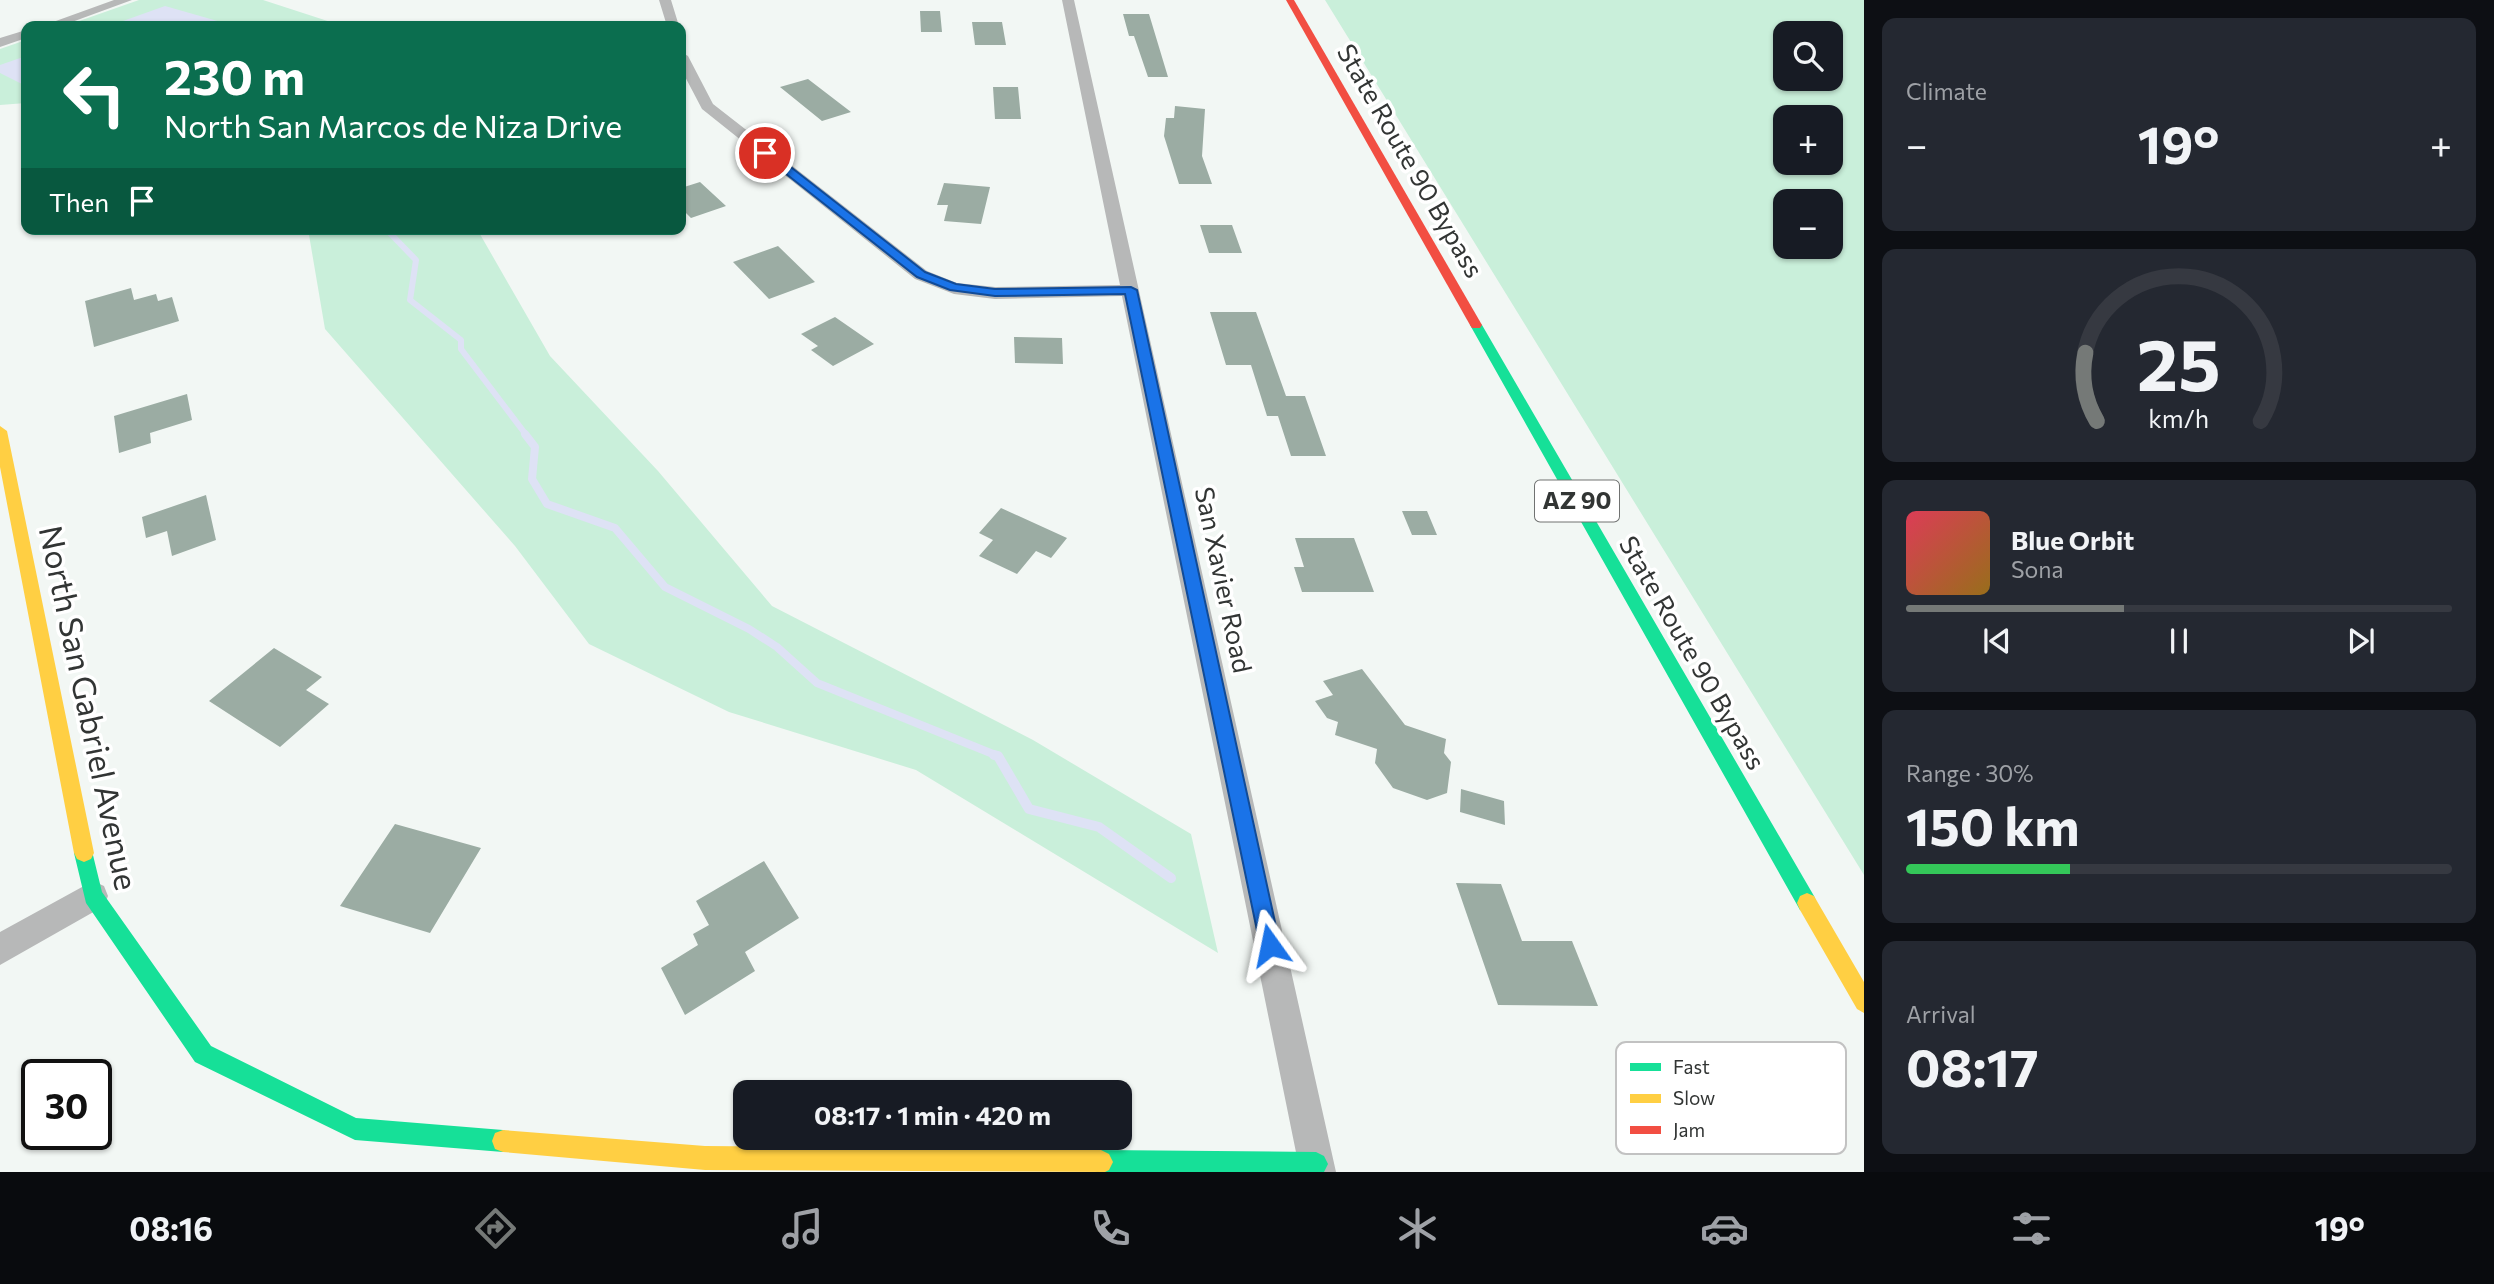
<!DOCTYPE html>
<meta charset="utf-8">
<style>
body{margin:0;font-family:Commissioner,sans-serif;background:#242831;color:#f1f3f6;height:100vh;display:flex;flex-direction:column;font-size:26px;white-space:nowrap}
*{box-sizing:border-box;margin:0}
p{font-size:23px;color:#9ea1a6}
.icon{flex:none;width:38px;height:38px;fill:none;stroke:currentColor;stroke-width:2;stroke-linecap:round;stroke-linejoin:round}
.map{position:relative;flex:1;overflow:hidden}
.details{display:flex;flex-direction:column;gap:18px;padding:18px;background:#0d0f14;width:630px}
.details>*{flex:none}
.banner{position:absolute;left:21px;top:21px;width:665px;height:214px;border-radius:14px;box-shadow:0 2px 5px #0004;background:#0b6e4f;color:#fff;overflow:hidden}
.fabs{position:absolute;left:1773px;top:21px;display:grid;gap:14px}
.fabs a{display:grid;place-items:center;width:70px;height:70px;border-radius:14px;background:#171b24;box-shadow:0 2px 5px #0004;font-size:35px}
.speed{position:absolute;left:21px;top:1059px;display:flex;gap:14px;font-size:35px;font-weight:700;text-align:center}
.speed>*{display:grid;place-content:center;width:91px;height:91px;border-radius:50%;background:#171b24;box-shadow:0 2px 5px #0004;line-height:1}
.speed .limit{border:4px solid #111;border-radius:10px;background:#fff;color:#111}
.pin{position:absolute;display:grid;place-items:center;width:60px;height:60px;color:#fff;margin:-30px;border:4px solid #fff;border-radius:50%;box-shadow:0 2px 7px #0007}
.me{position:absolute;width:77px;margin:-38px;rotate:348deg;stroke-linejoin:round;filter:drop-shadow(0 0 5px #0008)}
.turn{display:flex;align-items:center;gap:24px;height:147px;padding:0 28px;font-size:32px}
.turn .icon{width:91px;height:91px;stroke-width:2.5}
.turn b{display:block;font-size:49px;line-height:60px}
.then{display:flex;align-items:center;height:66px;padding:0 28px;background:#0003;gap:14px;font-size:26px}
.big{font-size:52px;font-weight:700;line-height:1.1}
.details .tile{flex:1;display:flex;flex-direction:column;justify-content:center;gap:10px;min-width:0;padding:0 24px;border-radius:14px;background:#242831}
.details .dial{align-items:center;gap:0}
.dial svg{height:182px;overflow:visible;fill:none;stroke:#363941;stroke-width:7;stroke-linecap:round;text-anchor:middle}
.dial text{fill:#f1f3f6;stroke:none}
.song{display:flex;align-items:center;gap:21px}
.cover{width:84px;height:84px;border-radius:10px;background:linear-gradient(135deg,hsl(350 70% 55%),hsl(40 70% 35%))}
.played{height:7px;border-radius:4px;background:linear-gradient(90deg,#757977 40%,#363941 40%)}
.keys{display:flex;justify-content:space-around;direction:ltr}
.heat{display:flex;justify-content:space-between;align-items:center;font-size:38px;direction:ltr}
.charge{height:10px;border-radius:5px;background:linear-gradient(90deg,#34c759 30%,#363941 0)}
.trip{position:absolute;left:733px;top:1080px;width:399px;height:70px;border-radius:14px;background:#171b24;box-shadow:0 2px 5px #0004;font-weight:700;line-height:70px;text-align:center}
.menu{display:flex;height:112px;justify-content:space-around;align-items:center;background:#090b0e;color:#9ea1a6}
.menu .icon{width:49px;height:49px}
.menu .selected{color:#757977}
.menu b{font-size:32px;color:#f1f3f6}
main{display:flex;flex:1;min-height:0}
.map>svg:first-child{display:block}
.green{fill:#c9efda;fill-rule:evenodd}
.water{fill:#dee2f5}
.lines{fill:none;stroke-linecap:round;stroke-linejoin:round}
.stream-far3{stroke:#dee2f5;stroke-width:4.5}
.stream-far2{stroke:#dee2f5;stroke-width:6}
.stream-far1{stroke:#dee2f5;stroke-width:8}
.stream{stroke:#dee2f5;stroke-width:10}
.building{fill:#9baca3}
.street{fill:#b7b8b8;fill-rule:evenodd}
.fast{fill:#16e098;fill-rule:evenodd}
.slow{fill:#ffcf43;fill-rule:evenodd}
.jam{fill:#f24e42;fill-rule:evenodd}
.route{fill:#1a73e8;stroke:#114b97;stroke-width:2}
.labels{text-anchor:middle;stroke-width:7;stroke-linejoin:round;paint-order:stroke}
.shield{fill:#fff;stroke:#707271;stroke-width:2}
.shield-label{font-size:24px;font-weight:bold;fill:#323534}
.street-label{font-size:26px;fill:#323534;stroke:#fff}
.near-street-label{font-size:32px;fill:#323534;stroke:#fff}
.key{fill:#fff;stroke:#c2c2c2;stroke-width:2}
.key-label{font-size:19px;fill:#323534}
</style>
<main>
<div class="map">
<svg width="1864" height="1172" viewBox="0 0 1864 1172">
<rect width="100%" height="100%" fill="#f2f7f4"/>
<!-- green -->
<path class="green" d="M139,0H263L343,26H65Z
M1325,0H1864V875ZM1785,33H1830V79H1785ZM1785,117H1830V163H1785ZM1785,201H1830V247H1785Z
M26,40V103L0,105V49Z
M308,229H477L550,356L658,471L772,606L1033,740L1191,834L1218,953L916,770L729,712L589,644L515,546L325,329Z"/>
<!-- water -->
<path class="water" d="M165,6L228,24L221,26H109Z
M26,56V86L0,73V65Z"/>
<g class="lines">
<!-- stream-far3 -->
<path class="stream-far3" d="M232,26H246"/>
<!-- stream-far2 -->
<path class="stream-far2" d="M386,229L416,260L410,300L461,340V349L527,436"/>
<!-- stream-far1 -->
<path class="stream-far1" d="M525,434L535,447L532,479L547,504L615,528L665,587L749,629L777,647L817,683L998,756"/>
<!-- stream -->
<path class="stream" d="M994,755L998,756L1029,809L1099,827L1171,878"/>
</g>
<!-- building -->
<path class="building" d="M920,11H940L942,32H921Z
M1123,14H1149L1168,77H1148L1134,36H1129Z
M972,22H1002L1006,45H975Z
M808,79L851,112L822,121L780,87Z
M993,87H1018L1021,119H995Z
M1175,106L1205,109L1202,156L1212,184H1179L1164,136L1166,118H1174Z
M700,182L726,206L691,218L681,208V188Z
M944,183L990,187L981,224L944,221L948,205H937Z
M1200,225H1232L1242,253H1209Z
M778,246L815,282L769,299L733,262Z
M131,288L134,300L156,294L158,301L172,297L179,321L94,347L85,301Z
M1210,312H1256L1286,396H1305L1326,456H1291L1278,416H1267L1251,365H1226Z
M835,317L874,344L833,366L811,350L818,346L801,334Z
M1014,337L1062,338L1063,364L1015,363Z
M187,394L192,420L150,433L151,443L119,453L114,416Z
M206,495L216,540L172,556L167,531L146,538L142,517Z
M1001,508L1067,538L1051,558L1036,551L1017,574L979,556L993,540L979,533Z
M1402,511H1427L1437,535H1412Z
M1295,538H1354L1374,592H1302L1294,567H1304Z
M274,648L322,677L306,690L329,704L280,747L209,701Z
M1362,669L1405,725L1446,739L1444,753L1451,762L1447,793L1427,800L1393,788L1375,763L1377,749L1335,735L1338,722L1327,718L1315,701L1333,695L1323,681Z
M1461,789L1504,801L1505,825L1460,812Z
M395,824L481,848L430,933L340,906Z
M764,861L799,918L745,952L755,971L685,1015L661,968L698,945L693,934L709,925L696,901Z
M1456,883L1501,884L1522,941H1572L1598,1006L1498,1005Z"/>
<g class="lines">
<!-- street -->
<path class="street" d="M114,0H132L61,26H42Z
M659,0H671L679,26H667Z
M1062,0H1074L1336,1172H1300L1122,296L995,299L954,294L915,279L702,109L681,69V52L688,56L713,104L927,271L957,283L995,287L1120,285Z
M26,30V38L0,47V38Z
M93,881L104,886L108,896L104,906L0,965V932Z"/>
<!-- fast -->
<path class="fast" d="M1476,321L1482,325L1814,896L1817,903L1814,910L1807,913L1800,910L1470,325Z
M84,844L91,847L102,892L211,1046L356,1118L503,1130L511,1133L514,1141L511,1149L503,1152L355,1140L195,1062L86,903L74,853L77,847Z
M1101,1150L1316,1152L1324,1156L1328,1164L1324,1172H1097L1093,1170L1089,1162L1093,1154Z"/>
<!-- slow -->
<path class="slow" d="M0,426L7,431L94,853L91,859L84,862L77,859L74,853L0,467Z
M1807,893L1814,896L1864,982V1013L1857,1009L1800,910L1797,903L1800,896Z
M503,1130L705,1146L1101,1150L1109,1154L1113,1162L1109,1170L1105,1172L705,1170L503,1152L495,1149L492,1141L495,1133Z"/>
<!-- jam -->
<path class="jam" d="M1286,0H1294L1482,325L1480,328H1472L1470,325Z"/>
</g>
<!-- route -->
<path class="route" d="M762,150H769L925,272L956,284L995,289L1131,287L1137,290L1280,945L1277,952L1270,955L1263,952L1260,945L1125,294L995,296L950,290L917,277L762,155Z"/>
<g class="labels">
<!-- shield labels -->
<rect class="shield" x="1535" y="480.5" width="84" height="41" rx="5"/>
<g class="shield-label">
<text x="1577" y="509">AZ 90</text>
</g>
<!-- street labels -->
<g class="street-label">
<text transform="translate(1410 161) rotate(60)" y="9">State Route 90 Bypass</text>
<text transform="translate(1223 580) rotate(78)" y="9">San Xavier Road</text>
<text transform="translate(1692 653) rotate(60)" y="9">State Route 90 Bypass</text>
</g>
<!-- near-street labels -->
<g class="near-street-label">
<text transform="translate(88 708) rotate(78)" y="11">North San Gabriel Avenue</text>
</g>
</g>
<!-- legend -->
<rect x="1616" y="1042" width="230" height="112" rx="10" class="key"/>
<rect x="1630" y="1063" width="31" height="8" fill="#16e098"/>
<rect x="1630" y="1094" width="31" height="9" fill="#ffcf43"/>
<rect x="1630" y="1126" width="31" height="8" fill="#f24e42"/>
<g class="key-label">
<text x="1673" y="1074">Fast</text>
<text x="1673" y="1105">Slow</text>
<text x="1673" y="1137">Jam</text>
</g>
</svg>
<div class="fabs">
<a><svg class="icon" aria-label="search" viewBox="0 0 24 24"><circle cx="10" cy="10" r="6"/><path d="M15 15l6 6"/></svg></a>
<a>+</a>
<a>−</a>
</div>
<div class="speed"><div class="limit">30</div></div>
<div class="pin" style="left:765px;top:153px;background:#d93025"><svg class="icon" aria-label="arrive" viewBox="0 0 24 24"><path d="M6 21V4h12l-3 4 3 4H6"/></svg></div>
<svg class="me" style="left:1270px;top:945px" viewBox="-20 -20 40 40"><path d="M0-17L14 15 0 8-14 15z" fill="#1a73e8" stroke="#fff" stroke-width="4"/></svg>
<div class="trip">08:17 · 1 min · 420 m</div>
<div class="banner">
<div class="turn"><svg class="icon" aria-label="left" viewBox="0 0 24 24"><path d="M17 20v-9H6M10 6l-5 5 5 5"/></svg><div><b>230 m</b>North San Marcos de Niza Drive</div></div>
<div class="then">Then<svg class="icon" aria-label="arrive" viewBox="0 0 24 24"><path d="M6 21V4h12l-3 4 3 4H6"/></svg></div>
</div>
</div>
<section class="details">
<div class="tile"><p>Climate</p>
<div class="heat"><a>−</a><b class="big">19°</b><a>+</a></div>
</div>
<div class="tile dial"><svg viewBox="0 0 100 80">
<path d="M14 69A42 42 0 1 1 86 69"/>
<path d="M14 69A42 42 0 0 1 9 39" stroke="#757977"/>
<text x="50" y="56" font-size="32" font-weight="700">25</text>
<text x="50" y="72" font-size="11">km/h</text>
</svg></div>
<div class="tile">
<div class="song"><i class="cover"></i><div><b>Blue Orbit</b><p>Sona</p></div></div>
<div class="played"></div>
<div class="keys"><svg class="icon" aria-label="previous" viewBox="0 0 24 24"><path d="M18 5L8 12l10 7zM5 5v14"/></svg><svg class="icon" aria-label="pause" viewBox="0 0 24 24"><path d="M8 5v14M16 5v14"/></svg><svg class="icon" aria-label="next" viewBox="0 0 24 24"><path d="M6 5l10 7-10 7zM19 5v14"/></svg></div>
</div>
<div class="tile"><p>Range · 30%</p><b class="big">150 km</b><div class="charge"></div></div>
<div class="tile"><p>Arrival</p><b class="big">08:17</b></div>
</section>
</main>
<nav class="menu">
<b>08:16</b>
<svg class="icon selected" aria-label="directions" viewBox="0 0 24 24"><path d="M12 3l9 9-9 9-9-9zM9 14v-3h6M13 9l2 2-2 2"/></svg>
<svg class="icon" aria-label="music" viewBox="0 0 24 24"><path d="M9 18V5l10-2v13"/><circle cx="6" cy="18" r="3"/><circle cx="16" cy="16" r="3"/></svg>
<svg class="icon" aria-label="phone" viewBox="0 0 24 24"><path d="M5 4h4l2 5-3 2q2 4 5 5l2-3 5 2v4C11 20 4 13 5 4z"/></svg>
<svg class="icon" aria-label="climate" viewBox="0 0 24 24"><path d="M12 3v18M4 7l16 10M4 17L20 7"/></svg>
<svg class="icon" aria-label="car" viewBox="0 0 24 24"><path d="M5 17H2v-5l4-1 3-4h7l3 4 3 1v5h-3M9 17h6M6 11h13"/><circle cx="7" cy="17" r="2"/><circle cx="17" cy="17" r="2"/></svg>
<svg class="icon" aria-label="filters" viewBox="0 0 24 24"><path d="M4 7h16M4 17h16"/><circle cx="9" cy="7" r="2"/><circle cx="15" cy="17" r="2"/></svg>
<b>19°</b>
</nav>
